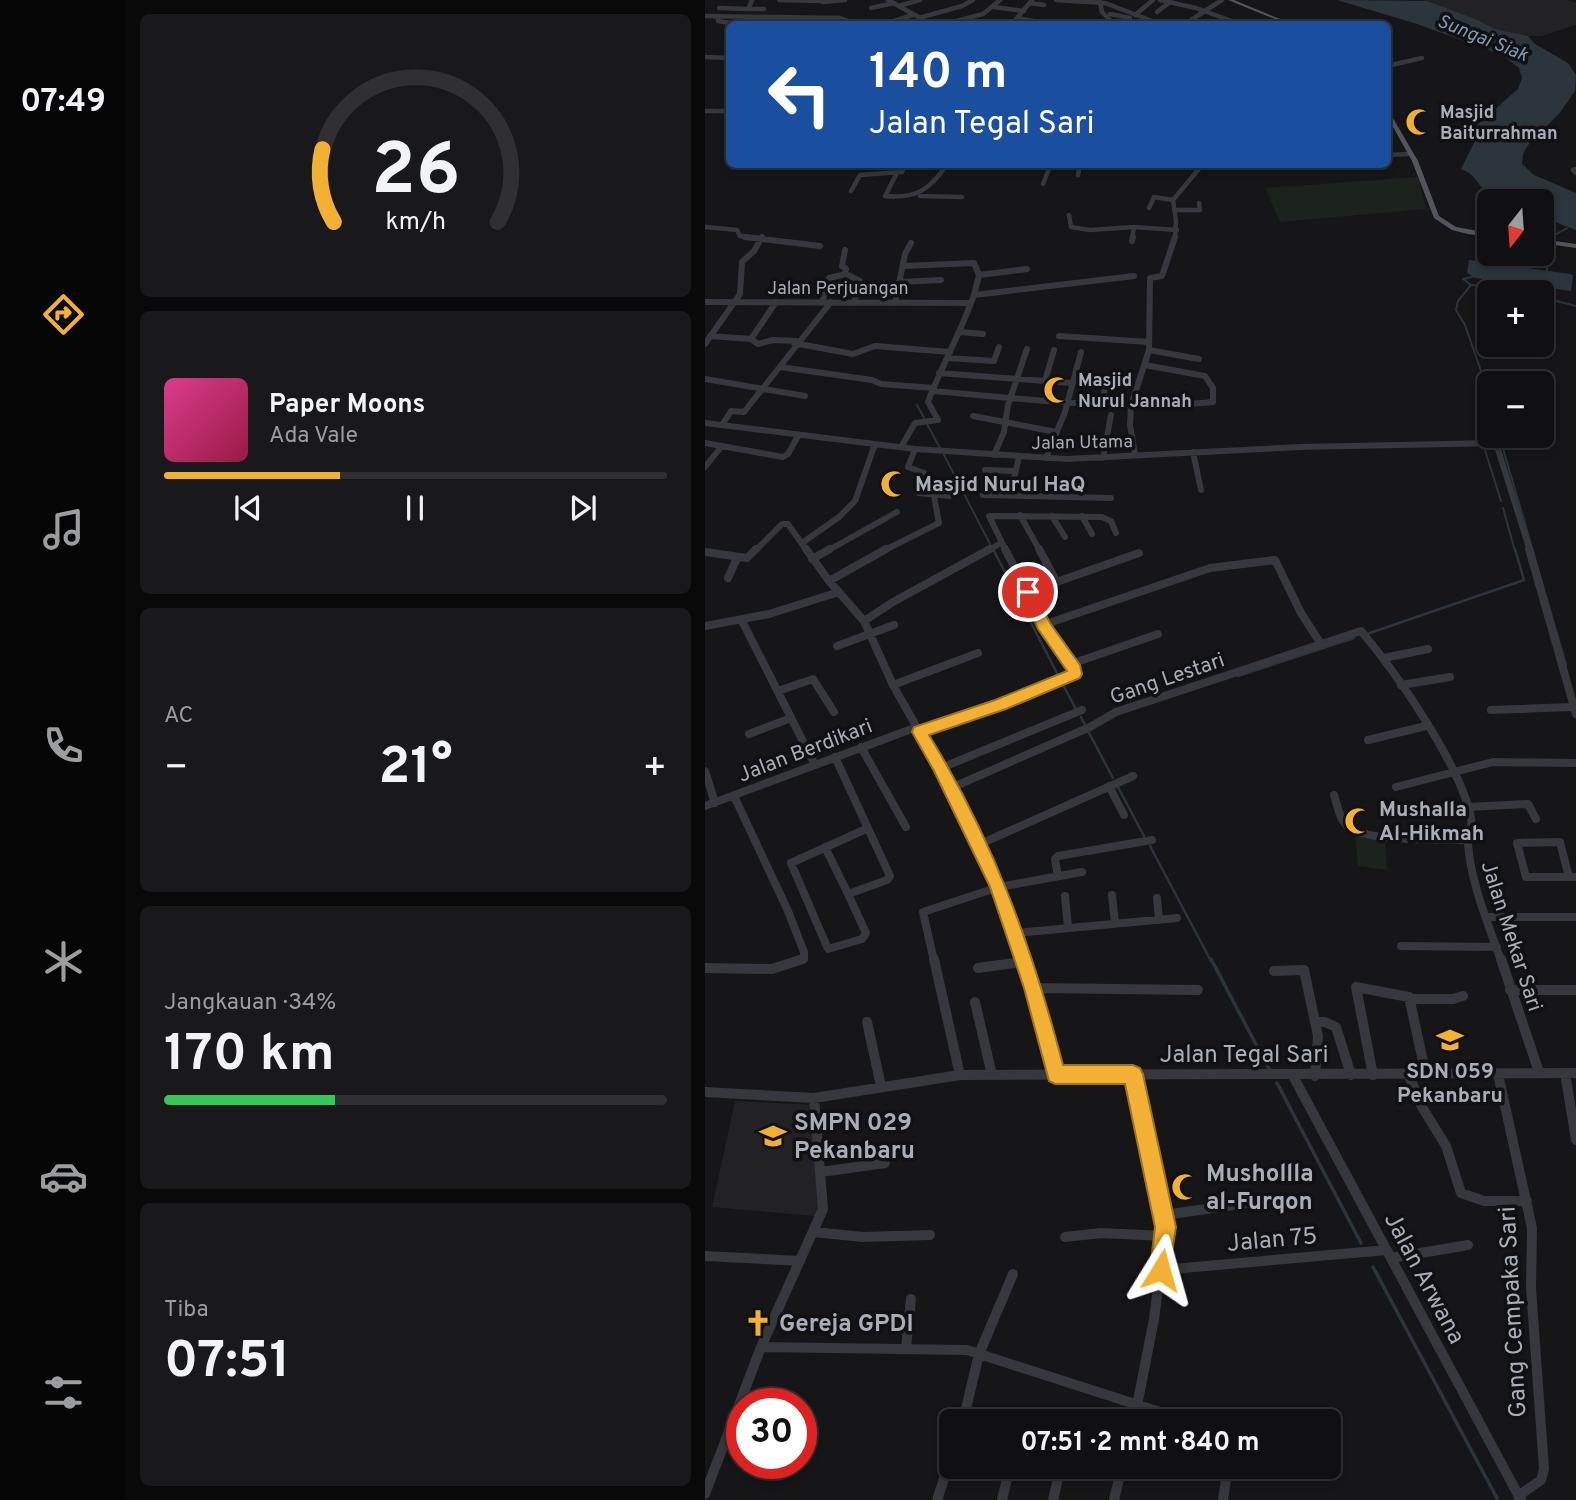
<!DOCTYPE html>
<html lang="id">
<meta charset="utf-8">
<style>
body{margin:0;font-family:Overpass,sans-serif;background:#19191b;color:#f1f3f6;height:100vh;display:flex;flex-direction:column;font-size:26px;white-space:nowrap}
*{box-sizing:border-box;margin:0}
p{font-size:23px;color:#9c9d9f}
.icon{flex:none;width:38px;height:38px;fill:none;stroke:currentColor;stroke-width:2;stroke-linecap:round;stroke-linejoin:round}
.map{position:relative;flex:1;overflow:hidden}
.drawer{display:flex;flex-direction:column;gap:14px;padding:14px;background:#09090a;width:579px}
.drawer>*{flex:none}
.guide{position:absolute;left:21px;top:21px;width:665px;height:147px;border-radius:10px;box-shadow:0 4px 10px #0003,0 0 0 2px #303032;background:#1a4fa0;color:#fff;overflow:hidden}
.needle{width:46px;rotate:197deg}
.controls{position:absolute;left:772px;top:189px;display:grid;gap:14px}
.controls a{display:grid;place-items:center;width:77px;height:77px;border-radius:10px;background:#101012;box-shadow:0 4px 10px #0003,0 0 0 2px #303032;font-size:35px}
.speed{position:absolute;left:21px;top:1388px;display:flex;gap:14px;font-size:35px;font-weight:700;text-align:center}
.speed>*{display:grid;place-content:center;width:91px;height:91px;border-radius:50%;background:#101012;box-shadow:0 4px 10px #0003,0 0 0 2px #303032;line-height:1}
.speed .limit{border:10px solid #d22;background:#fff;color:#111}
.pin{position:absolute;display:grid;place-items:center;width:60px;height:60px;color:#fff;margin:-30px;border:4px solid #fff;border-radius:50%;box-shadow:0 2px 7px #0007}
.me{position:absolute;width:77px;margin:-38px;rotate:8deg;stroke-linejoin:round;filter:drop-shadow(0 0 5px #0008)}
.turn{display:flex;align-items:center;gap:24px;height:147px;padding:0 28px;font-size:32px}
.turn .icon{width:91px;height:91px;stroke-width:2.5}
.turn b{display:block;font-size:49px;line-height:60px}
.big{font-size:52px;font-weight:700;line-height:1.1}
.drawer .tile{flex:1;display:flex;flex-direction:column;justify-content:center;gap:10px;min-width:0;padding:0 24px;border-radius:10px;background:#19191b}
.drawer .dial{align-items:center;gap:0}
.dial svg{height:182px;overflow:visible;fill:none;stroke:#303032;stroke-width:7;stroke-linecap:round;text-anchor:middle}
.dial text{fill:#f1f3f6;stroke:none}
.song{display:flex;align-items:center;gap:21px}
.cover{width:84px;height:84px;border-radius:10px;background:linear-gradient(135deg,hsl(330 70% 55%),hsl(340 70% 35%))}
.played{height:7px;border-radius:4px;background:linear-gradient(90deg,#f2b134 35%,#303032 35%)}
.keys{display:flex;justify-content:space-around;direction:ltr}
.heat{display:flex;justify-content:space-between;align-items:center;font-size:38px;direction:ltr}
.charge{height:10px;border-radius:5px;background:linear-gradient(90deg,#34c759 34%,#303032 0)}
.trip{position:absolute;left:234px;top:1409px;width:402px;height:70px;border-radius:10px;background:#101012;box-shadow:0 4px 10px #0003,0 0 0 2px #303032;font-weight:700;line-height:70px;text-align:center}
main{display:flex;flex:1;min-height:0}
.tabs{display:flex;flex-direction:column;width:126px;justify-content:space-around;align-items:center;background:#060607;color:#9c9d9f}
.tabs .icon{width:49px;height:49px}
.tabs .on{color:#f2b134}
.tabs b{font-size:32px;color:#f1f3f6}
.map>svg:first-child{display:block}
.built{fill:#222225}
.green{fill:#1c231d}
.water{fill:#2c353c}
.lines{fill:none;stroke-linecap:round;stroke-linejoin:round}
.stream-far2{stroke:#2c353c;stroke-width:2}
.stream-far1{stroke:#2c353c;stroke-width:2.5}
.stream{stroke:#2c353c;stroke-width:3.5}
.minor-far3{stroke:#37383d;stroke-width:4.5}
.minor-far2{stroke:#37383d;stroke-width:6}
.minor-far1{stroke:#37383d;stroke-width:8}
.minor{stroke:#37383d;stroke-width:10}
.major{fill:#53555c;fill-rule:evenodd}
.route{fill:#f2b134;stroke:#9d7322;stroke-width:2}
.labels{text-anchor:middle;stroke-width:7;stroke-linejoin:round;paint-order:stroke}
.far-poi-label{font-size:18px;font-weight:bold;fill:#a8adb8;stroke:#111113;text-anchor:start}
.far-street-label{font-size:18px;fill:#a8adb8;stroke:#111113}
.far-water-label{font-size:19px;font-style:italic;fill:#7f9bb3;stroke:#111113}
.poi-label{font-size:21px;font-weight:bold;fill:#a8adb8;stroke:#111113;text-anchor:start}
.street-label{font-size:21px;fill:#a8adb8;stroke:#111113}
.near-street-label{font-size:24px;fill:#a8adb8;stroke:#111113}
.near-poi-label{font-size:24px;font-weight:bold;fill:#a8adb8;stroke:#111113;text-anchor:start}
</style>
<main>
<nav class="tabs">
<b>07:49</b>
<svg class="icon on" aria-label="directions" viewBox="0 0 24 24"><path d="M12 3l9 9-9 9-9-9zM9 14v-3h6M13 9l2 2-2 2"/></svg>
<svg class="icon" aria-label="music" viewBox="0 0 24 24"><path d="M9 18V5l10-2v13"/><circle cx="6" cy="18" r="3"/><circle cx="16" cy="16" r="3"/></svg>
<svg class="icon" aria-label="phone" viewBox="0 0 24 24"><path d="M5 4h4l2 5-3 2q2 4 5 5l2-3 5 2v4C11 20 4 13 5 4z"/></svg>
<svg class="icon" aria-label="climate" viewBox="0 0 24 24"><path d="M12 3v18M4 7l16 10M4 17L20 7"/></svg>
<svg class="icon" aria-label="car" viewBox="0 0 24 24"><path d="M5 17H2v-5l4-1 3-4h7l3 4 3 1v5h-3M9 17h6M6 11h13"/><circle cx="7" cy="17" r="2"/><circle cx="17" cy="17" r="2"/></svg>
<svg class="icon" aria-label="filters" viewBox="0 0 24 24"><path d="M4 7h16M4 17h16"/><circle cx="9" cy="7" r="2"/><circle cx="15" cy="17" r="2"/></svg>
</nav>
<section class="drawer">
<div class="tile dial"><svg viewBox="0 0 100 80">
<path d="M14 69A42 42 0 1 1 86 69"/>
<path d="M14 69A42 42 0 0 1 9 37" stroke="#f2b134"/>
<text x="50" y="56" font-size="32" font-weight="700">26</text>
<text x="50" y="72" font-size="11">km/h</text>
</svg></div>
<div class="tile">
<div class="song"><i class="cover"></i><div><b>Paper Moons</b><p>Ada Vale</p></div></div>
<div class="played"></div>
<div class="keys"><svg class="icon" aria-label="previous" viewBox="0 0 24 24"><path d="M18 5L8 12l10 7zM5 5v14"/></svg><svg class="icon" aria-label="pause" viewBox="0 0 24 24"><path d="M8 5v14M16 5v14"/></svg><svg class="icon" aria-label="next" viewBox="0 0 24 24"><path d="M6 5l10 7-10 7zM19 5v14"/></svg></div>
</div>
<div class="tile"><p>AC</p>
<div class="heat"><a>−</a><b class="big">21°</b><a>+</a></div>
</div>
<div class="tile"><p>Jangkauan · 34%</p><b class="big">170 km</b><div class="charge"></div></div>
<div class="tile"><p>Tiba</p><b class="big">07:51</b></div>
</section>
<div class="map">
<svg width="871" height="1500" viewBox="0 0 871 1500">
<rect width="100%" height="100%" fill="#161618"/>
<!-- built -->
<path class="built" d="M716,0H863L871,3V25L836,36H823L790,29L773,20Z
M30,1101L111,1105L121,1217L7,1207Z"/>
<!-- green -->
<path class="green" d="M713,177L721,209L575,222L560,188Z
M650,833L680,838L682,870L653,866Z"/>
<!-- water -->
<path class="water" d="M632,0L722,1L773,20L790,29L823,36L830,44L863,63L871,75L870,91L854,114L825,142L818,154L817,164L829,175L871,193V230L837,217L836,201C819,201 795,205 781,192C771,182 770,174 756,169L772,137V125L813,89L817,78L814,68L800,57L776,47L712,24Z
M764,260L865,274L868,275L866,291L771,278L762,273Z"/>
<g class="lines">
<!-- stream-far2 -->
<path class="stream-far2" d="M842,273L843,239L862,228
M770,276L758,279L766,285L753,301L751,310L760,325L784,394
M767,285L809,292
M836,297L871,306
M212,405L219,418
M222,424L235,448
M798,436L799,452L828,551
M779,447L796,501
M239,455L285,544
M798,508L810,551"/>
<!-- stream-far1 -->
<path class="stream-far1" d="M827,549L861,665
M289,551L354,677
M662,634L819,580L810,549
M533,676L649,638
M358,685L371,709
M376,717L380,725
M383,731L408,778
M413,787L439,836
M445,846L506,961"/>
<!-- stream -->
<path class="stream" d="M506,959L564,1069
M572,1083L656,1243
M668,1267L793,1500"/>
<!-- minor-far3 -->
<path class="minor-far3" d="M74,0L117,1
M183,0L226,24
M351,0L400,3L455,24
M455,0L491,8L535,24
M118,2L140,0
M325,3L339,5
M194,6L215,0
M288,7L319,11
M14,8L43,9L47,0
M166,8L189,3
M43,9H59
M452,12L465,2
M405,14L425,18
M430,15L448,0
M0,16L134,18L152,24
M13,16V21L31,24
M214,18L257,6L268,0
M313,18L334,22
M179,24L208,15
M240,24L278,14L295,0
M307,24L327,0
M375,24L406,21L397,12L395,2
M470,24L483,22L517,0
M562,24L573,20
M620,24L624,22
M0,57L24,58
M682,66L717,58
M0,111H24
M682,155L704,154
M494,164H582
M871,169L868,170L871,173
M192,173L180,196C211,199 225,190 242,164
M373,175L375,164
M338,184L346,164
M146,191L155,175L197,172L201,164
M215,196L257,197
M444,208L449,197L468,200
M471,210H495L494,203
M364,215L366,227L385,230L429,227L472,230
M0,227L32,230L35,236L54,238
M427,238L429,227
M470,238L471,221L468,200L498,164"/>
<!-- minor-far2 -->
<path class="minor-far2" d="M40,237L115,246
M427,241L428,237
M199,266L269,263L274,275L269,295
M139,274L141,269L137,266L140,250
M274,275L322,269
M194,282L236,280
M0,302L266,303
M117,302L124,278L141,274L155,281L149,303
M190,303L200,254L206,243
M256,332L278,334
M5,336L46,339L53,344L68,340L91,341
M354,336L444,342
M46,339L71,302
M89,343L148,354L170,346L245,352
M0,344L35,294L37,262L49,251L57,237
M444,350L494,359
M242,358L289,361L294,347
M75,367L167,380L176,384L229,388
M234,373L367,383
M0,379L100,396
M340,381L349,350
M228,391C321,399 415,411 508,402V388L500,376L440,365
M397,405L401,382
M268,416L351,432
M0,423L210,449L362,459L596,447L791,443L825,551
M17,425L26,411L39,412L126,302
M0,443L78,457L83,454L93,436
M196,447L210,423L233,420L223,402C237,365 256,332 269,295L429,276
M210,449L203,467L219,473L213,493L244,496
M488,452L496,490
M430,454L425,425L426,406L444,350L445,278L457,276L470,237
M289,455L299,432L303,405L322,349
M341,458L360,412L376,352
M398,458L406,415
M0,467L16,447
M280,470L309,471
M278,495L406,498
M305,495L314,457
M315,515L335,551
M347,516L360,537
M377,516L387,534
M97,543L134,517L150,501L170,444
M50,551L77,524H83L102,551
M122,551L192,512
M178,551L234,523L229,496
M282,551L296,543
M301,551L284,516L397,517L406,521L411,533"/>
<!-- minor-far1 -->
<path class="minor-far1" d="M101,549L124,581L159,621L188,685L246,788L294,887L319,961
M300,549L319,586
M334,549L349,577
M824,549L871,714
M0,552L42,558L51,549
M107,559L125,549
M23,578L32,558
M124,581L181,549
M37,621L110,765
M159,621L188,602L285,549
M338,625L505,568L570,560L596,613L616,644
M0,626L64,614L134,592
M132,646L189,625
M679,658L723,649
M366,664L453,634
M188,685L273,653
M696,685L745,677
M73,691L108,679L129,712
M786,710L867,707
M214,732L370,674V669L338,625L323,592L434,553
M44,734L86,718
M663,740L721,726
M156,747L201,827
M130,757L185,876L182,880L143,894L161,933L157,939L123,949L86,863L161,829
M236,768L377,710
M0,771L10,803
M404,786L419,815
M691,787L788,762L871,763
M246,788L385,727L411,712L656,631C691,672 756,766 766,818C768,828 762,835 763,844C766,884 783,923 796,961
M629,795C632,804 634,818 642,826C658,842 737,839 762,840
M29,796L83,911L99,952V959L95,961
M0,806L212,727
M763,807L823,804L831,819
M855,842L864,877H821L812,843Z
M273,845L428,776
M120,847L143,894
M353,876L350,859L353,856L447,840
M864,877H871
M407,895L410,923
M360,896L363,927
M452,898L454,920
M782,917H871
M310,933L472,918
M696,946L792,947
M229,961L218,912L294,887L377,872"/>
<!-- minor -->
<path class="minor" d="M229,959L255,1075
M318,959L350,1075
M796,959L834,1072
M0,968L67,969L98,959
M273,968L317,962
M569,971L599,970L613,1036L610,1076
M328,988L493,990
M805,990H871
M704,999H748L758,996
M270,1002L287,1075
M162,1022L176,1086
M610,1022H620L631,1027L646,1075
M860,1073L871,1140
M793,1074L827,1228L826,1288L839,1469L836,1480L813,1496
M428,1075L461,1227L449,1319L429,1421
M668,1075L651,987L704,997L721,1075
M588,1076L816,1500
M704,1076L717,1107L741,1146L756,1193L779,1201H822
M0,1092L109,1098L255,1075L871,1073
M116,1172L180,1163
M459,1215L557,1201
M108,1232L158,1237L225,1235
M360,1237L396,1233L460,1236
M0,1256L95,1261
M686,1258L763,1245
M456,1270L682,1250
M56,1347L262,1350L483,1421
M201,1348L206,1299
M258,1421L274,1354L308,1274
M403,1466L416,1471
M0,1494L56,1347L118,1209L109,1098
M232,1500L247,1454
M297,1500L305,1466
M348,1500L356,1466
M409,1500L417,1466
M518,1500L523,1466"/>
<!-- major -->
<path class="major" d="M523,0H529L587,24H582Z
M682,108L713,161L734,216L751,227L784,233V237L763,234L747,230L729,218L707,161L682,116Z
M836,239L871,244V248L836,243Z"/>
</g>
<!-- route -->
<path class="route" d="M323,587L328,588L345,623L375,665L377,674L375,678L301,709L224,735C288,839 327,947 358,1065H428L435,1068L438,1074L471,1227L463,1278L456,1281L448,1278L445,1270L450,1227L420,1084H350L344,1081L319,988L285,887L229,771L207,732L209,727L290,700L362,671L333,629L316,592Z"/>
<!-- icons -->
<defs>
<symbol id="mosque-bare" viewBox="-9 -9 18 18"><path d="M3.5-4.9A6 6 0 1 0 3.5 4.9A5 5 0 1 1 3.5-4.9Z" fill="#f2b134" stroke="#111113" stroke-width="2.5" paint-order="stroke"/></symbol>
<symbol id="school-bare" viewBox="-9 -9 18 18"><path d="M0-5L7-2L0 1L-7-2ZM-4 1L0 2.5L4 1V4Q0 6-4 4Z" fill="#f2b134" stroke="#111113" stroke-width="2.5" paint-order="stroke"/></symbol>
<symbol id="church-bare" viewBox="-9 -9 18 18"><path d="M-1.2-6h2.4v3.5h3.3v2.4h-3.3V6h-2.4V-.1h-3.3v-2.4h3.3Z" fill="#f2b134" stroke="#111113" stroke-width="2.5" paint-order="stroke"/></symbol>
</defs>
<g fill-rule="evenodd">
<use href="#mosque-bare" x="695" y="103" width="38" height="38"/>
<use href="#mosque-bare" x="333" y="371" width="38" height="38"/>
<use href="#mosque-bare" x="170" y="465" width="38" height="38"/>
<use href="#mosque-bare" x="634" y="802" width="38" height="38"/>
<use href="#school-bare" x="726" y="1021" width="38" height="38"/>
<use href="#school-bare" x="49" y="1117" width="38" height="38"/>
<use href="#mosque-bare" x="461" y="1168" width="38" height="38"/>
<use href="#church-bare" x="34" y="1304" width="38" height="38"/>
</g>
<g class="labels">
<!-- far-poi labels -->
<g class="far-poi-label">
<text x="735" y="118">Masjid<tspan x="735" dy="21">Baiturrahman</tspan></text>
<text x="373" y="386">Masjid<tspan x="373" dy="21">Nurul Jannah</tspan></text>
</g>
<!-- far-street labels -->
<g class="far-street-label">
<text x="133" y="294">Jalan Perjuangan</text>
<text transform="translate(377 442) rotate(-1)" y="6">Jalan Utama</text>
</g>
<!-- far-water labels -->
<g class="far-water-label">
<text transform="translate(778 37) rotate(22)" y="7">Sungai Siak</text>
</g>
<!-- poi labels -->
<g class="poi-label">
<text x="210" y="491">Masjid Nurul HaQ</text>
<text x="674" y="816">Mushalla<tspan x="674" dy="24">Al-Hikmah</tspan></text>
<text x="745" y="1078" text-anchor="middle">SDN 059<tspan x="745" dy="24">Pekanbaru</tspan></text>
</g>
<!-- street labels -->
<g class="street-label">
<text transform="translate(462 678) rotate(-19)" y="7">Gang Lestari</text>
<text transform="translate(100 750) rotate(-21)" y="7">Jalan Berdikari</text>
<text transform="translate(807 936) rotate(72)" y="7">Jalan Mekar Sari</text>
</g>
<!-- near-street labels -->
<g class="near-street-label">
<text x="539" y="1062">Jalan Tegal Sari</text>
<text transform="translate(567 1239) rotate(-5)" y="8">Jalan 75</text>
<text transform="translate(720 1278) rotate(62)" y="8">Jalan Arwana</text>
<text transform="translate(807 1312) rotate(-93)" y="8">Gang Cempaka Sari</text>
</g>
<!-- near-poi labels -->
<g class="near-poi-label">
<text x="89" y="1130">SMPN 029<tspan x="89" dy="28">Pekanbaru</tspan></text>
<text x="501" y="1181">Mushollla<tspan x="501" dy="28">al-Furqon</tspan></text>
<text x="74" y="1331">Gereja GPDI</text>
</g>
</g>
</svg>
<div class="controls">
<a><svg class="needle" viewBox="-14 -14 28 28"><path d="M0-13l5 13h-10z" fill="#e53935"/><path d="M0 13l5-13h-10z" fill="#9c9d9f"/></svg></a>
<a>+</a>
<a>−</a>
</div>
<div class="speed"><div class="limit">30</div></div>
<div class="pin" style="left:323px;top:592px;background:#d93025"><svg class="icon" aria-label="arrive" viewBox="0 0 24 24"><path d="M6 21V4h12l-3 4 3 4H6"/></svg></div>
<svg class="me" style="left:456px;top:1270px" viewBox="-20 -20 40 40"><path d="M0-17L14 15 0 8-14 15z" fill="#f2b134" stroke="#fff" stroke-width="4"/></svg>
<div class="trip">07:51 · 2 mnt · 840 m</div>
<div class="guide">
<div class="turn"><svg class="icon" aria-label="left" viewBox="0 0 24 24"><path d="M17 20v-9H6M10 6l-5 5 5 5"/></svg><div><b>140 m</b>Jalan Tegal Sari</div></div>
</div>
</div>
</main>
